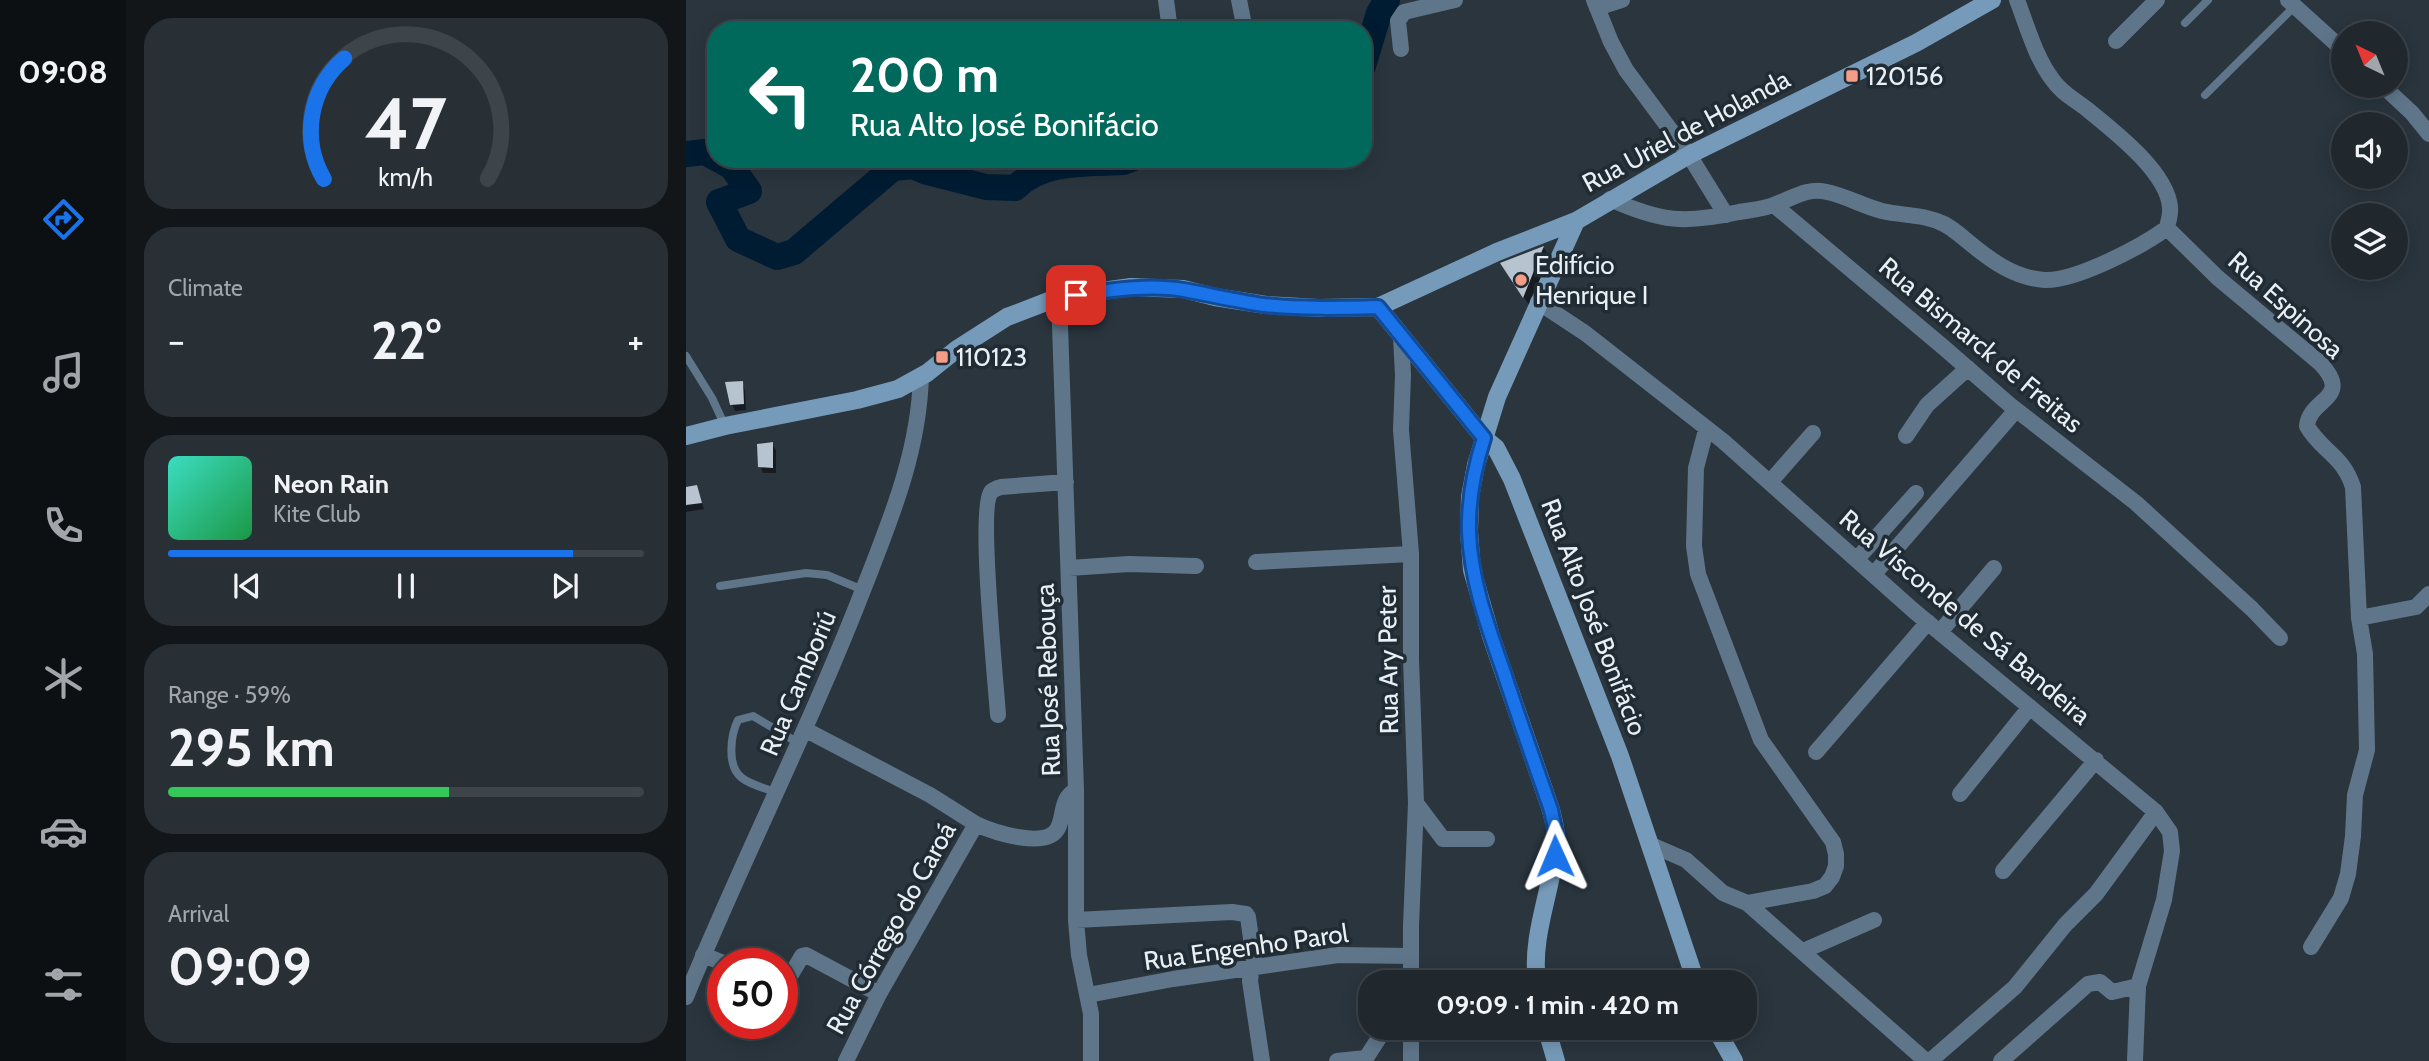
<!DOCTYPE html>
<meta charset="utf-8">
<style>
body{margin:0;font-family:Cabin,sans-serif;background:#283036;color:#f1f3f6;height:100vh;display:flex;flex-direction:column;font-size:26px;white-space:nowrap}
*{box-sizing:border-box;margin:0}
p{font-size:23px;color:#a2a6aa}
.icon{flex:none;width:38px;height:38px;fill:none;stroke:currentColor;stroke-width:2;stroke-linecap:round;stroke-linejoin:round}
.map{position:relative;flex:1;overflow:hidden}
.side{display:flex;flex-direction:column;gap:18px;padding:18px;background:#121619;width:560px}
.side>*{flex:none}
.top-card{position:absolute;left:21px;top:21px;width:665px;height:147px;border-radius:28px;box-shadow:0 4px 18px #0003,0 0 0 2px #3d444a;background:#00695c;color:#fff;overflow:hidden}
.needle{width:46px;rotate:317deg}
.controls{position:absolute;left:1645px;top:21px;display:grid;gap:14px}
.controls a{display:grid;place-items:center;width:77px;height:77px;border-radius:50%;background:#20282e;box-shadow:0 4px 18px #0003,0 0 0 2px #3d444a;font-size:35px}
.speed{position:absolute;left:21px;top:948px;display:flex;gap:14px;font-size:35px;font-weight:700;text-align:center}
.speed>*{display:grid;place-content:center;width:91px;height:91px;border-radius:50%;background:#20282e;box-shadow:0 4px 18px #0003,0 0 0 2px #3d444a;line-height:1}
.speed .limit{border:10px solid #d22;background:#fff;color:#111}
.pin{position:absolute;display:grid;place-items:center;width:60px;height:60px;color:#fff;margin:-30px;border-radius:14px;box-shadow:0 4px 10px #0006}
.me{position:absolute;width:77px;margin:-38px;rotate:359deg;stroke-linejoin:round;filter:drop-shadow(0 0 5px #0008)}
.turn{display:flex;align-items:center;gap:24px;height:147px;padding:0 28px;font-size:32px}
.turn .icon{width:91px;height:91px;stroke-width:2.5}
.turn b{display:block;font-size:49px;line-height:60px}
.big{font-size:52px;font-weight:700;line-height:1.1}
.side .tile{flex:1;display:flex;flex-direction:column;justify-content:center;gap:10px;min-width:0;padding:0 24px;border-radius:28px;background:#283036}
.side .dial{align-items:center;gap:0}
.dial svg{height:182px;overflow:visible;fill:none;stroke:#3d444a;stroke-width:7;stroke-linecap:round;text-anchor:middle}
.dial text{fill:#f1f3f6;stroke:none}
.song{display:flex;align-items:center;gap:21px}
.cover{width:84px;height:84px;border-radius:10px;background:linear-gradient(135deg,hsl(170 70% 55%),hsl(140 70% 35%))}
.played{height:7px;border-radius:4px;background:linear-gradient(90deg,#1a73e8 85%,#3d444a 85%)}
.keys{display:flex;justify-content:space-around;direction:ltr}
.heat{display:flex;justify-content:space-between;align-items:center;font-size:38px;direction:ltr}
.charge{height:10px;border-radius:5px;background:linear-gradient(90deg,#34c759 59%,#3d444a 0)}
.trip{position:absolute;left:672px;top:970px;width:399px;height:70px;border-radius:28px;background:#20282e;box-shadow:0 4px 18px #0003,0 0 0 2px #3d444a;font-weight:700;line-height:70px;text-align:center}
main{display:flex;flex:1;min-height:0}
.menu{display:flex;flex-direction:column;width:126px;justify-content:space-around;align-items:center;background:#0d1012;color:#a2a6aa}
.menu .icon{width:49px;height:49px}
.menu .on{color:#1a73e8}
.menu b{font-size:32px;color:#f1f3f6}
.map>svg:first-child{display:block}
.shadow{fill:#0007}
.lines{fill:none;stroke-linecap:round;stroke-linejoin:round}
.river{stroke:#001c32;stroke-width:26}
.building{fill:#b7c4d0}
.lane{stroke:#5f768a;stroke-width:8}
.street{stroke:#5f768a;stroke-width:16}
.secondary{stroke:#769bba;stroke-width:18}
.route-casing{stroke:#114b97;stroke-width:18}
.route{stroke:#1a73e8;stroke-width:12}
.poi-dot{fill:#f49e88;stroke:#212b33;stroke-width:2.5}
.labels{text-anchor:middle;stroke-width:7;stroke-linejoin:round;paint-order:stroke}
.poi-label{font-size:26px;fill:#e9f0f5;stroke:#212b33;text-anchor:start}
.street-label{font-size:26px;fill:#e9f0f5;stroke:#212b33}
</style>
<main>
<nav class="menu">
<b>09:08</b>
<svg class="icon on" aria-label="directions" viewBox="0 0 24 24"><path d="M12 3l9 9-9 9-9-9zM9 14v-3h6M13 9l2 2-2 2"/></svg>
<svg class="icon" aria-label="music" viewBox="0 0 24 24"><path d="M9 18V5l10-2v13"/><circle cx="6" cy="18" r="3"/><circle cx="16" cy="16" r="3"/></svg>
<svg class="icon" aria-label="phone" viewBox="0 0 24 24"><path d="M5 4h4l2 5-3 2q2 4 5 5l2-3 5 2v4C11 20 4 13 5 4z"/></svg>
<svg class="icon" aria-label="climate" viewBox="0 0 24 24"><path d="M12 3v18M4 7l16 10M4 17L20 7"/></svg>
<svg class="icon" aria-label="car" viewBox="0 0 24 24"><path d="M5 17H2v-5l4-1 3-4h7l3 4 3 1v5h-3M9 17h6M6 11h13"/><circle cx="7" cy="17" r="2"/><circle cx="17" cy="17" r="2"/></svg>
<svg class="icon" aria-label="filters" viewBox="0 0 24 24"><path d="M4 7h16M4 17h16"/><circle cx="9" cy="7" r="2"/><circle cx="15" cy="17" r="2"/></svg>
</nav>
<section class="side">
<div class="tile dial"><svg viewBox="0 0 100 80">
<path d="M14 69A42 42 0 1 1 86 69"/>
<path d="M14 69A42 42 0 0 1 23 16" stroke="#1a73e8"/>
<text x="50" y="56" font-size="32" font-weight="700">47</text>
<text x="50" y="72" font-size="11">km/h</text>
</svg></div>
<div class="tile"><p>Climate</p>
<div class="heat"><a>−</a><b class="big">22°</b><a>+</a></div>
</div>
<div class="tile">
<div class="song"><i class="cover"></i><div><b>Neon Rain</b><p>Kite Club</p></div></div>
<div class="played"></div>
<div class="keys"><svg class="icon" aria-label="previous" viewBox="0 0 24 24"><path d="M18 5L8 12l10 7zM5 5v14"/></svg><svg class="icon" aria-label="pause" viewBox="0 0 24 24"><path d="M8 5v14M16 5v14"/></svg><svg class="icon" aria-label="next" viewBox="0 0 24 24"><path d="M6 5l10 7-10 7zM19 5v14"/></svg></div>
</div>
<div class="tile"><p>Range · 59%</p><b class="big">295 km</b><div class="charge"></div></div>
<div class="tile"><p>Arrival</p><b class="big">09:09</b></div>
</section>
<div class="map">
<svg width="1743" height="1061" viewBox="0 0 1743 1061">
<rect width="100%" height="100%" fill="#2a353e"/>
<!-- shadow -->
<path class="shadow" d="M858,248L863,257L843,305L816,264Z
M56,383L59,390L60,410L49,411L46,404Z
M86,444L90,450V473H77L74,466Z
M11,487L18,509L0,512V488Z"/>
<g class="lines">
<!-- river -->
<path class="river" d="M677,66L693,13L701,0
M0,154L19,152L30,158
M32,159L46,167L63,191L33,202L52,239L91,257L108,252L207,168L227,166L241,172L300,187L329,188C357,160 400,164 437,162L445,159"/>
</g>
<!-- building -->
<path class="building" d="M858,246L837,298L814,263Z
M57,381L58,404L44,405L39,382Z
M87,442V468L72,467L71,444Z
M11,485L16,503L0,505V487Z"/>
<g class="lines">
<!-- lane -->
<path class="lane" d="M1499,23L1522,0
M1519,95L1609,6
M0,356L26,398L39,426
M34,586L120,573L141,575L177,590
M92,793C81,789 65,785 56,778C40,766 45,734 52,720L67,716L114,744"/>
<!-- street -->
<path class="street" d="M480,0L484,30
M553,0L559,30
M908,0L925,42L940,70L1003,155L1040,215
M1602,0L1657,50
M911,8L936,0
M1430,41L1471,0
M715,49L712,21L718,12L769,0
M1697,86L1726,113L1743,134
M924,199C975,222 999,224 1053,212C1065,210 1079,209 1090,204C1107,198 1122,187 1141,192C1160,196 1177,206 1196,211C1217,216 1238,214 1258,224C1266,228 1273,234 1280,240C1303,259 1327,278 1359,280C1390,281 1455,247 1481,228C1482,222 1485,214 1484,207C1481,172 1429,132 1402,110C1390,100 1375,93 1366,79C1349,56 1341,26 1331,0
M1088,205L1256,346L1324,405L1450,503L1566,609L1594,638
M1481,228L1532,278L1634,363C1668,399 1623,398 1621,426C1635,451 1657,455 1667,487L1673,618L1679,654L1681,750L1669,795L1667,836L1662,874L1655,898L1625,947
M373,297L390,790V920L393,955L405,1014V1061
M852,302L899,333L1037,441L1228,611L1470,812L1484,832L1486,851L1478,900L1452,986L1449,1061
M715,337L717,375L715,430L725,554V659L730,803L725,926V982
M1220,436L1241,405L1282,368
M1084,482L1127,433
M1171,559L1230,493
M570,562L725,554
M383,568L443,564L510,566
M1188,574L1330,410
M1673,618L1730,607L1743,594
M1254,632L1308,568
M312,715C310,684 292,508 305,492C308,489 311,488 315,487L380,482
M120,730L244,795L290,824
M1130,752L1242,622
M1274,794L1344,707
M730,803L757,839H801
M963,844L1000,860L1037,893L1061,903L1127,891L1139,886L1146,877L1150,866V854L1147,842L1075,740L1012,574L1008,546L1010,468L1020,430
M1317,871L1410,760
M1061,903L1240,1061
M390,920L546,912L560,914L562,917L569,967L565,972L564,981L576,1061
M1117,951L1188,920
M17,955L40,964
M96,985L100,983L116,956L120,955L193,994
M402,995L487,979L652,955L725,956
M0,997C57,858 125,725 179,585C206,516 233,450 235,376
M160,1061L193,994L290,824C307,832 361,850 372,828C379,813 374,799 390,790
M651,1061L680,1058L700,1027
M725,1061V1027
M1244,1061L1329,987L1379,925L1410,894L1470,812
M1315,1061L1402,984L1414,982L1426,992L1452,986"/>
<!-- secondary -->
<path class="secondary" d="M692,307L798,438L810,448L826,479L934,756L1010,982
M0,436L39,426L171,400L212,389L241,373L271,349L321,317L373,297L445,287L497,289L529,297L580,305L632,308L692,307L811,252L890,221L1003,155L1230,43L1306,0
M851,982C844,933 869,885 870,837C870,828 867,819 865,810L805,636L786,570L783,532L784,497L790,465L811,397L890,221
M860,1027L870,1061
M1029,1027L1048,1061"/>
</g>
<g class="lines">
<defs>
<path id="route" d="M390,295C426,290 463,284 498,290C525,295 551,301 578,305C616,309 655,308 692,307L798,438C788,469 782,500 783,533C785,581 802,627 818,673C833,719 849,764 865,810L870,834L869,856"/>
</defs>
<!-- route casing -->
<use href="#route" class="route-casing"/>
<!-- route -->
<use href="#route" class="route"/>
</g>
<!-- markers -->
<g class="poi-dot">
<rect x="1159" y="69" width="14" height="14" rx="3.5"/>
<circle cx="835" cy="280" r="7"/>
<rect x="249" y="350" width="14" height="14" rx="3.5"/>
</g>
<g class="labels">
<!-- poi labels -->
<g class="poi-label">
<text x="1180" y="85">120156</text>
<text x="849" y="274">Edifício<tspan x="849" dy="30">Henrique I</tspan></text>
<text x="270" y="366">110123</text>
</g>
<!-- street labels -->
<g class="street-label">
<text transform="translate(1000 131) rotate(-28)" y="9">Rua Uriel de Holanda</text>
<text transform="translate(1600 305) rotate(42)" y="9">Rua Espinosa</text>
<text transform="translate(1295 345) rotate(40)" y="9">Rua Bismarck de Freitas</text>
<text transform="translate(908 617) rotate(69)" y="9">Rua Alto José Bonifácio</text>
<text transform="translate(1279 617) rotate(40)" y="9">Rua Visconde de Sá Bandeira</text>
<text transform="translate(702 660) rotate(-91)" y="9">Rua Ary Peter</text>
<text transform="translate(362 680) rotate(-92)" y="9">Rua José Rebouça</text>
<text transform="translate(112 683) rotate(-67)" y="9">Rua Camboriú</text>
<text transform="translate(205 928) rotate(-61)" y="9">Rua Córrego do Caroá</text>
<text transform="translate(560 947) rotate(-8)" y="9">Rua Engenho Parol</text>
</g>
</g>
</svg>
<div class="controls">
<a><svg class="needle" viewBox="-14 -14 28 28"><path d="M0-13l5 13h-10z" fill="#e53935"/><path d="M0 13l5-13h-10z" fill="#a2a6aa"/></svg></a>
<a><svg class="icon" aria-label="sound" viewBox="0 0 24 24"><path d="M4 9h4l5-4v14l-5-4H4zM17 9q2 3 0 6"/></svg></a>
<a><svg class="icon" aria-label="layers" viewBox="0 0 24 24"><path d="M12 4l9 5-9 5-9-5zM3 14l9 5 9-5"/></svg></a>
</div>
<div class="speed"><div class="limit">50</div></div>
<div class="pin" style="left:390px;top:295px;background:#d93025"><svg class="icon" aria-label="arrive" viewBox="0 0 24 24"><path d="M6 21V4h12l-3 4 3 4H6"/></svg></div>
<svg class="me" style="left:869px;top:856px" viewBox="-20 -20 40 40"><path d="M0-17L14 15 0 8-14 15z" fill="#1a73e8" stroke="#fff" stroke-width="4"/></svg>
<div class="trip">09:09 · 1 min · 420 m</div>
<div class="top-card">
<div class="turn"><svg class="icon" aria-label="left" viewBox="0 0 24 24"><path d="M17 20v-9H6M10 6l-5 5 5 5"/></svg><div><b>200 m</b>Rua Alto José Bonifácio</div></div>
</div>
</div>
</main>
